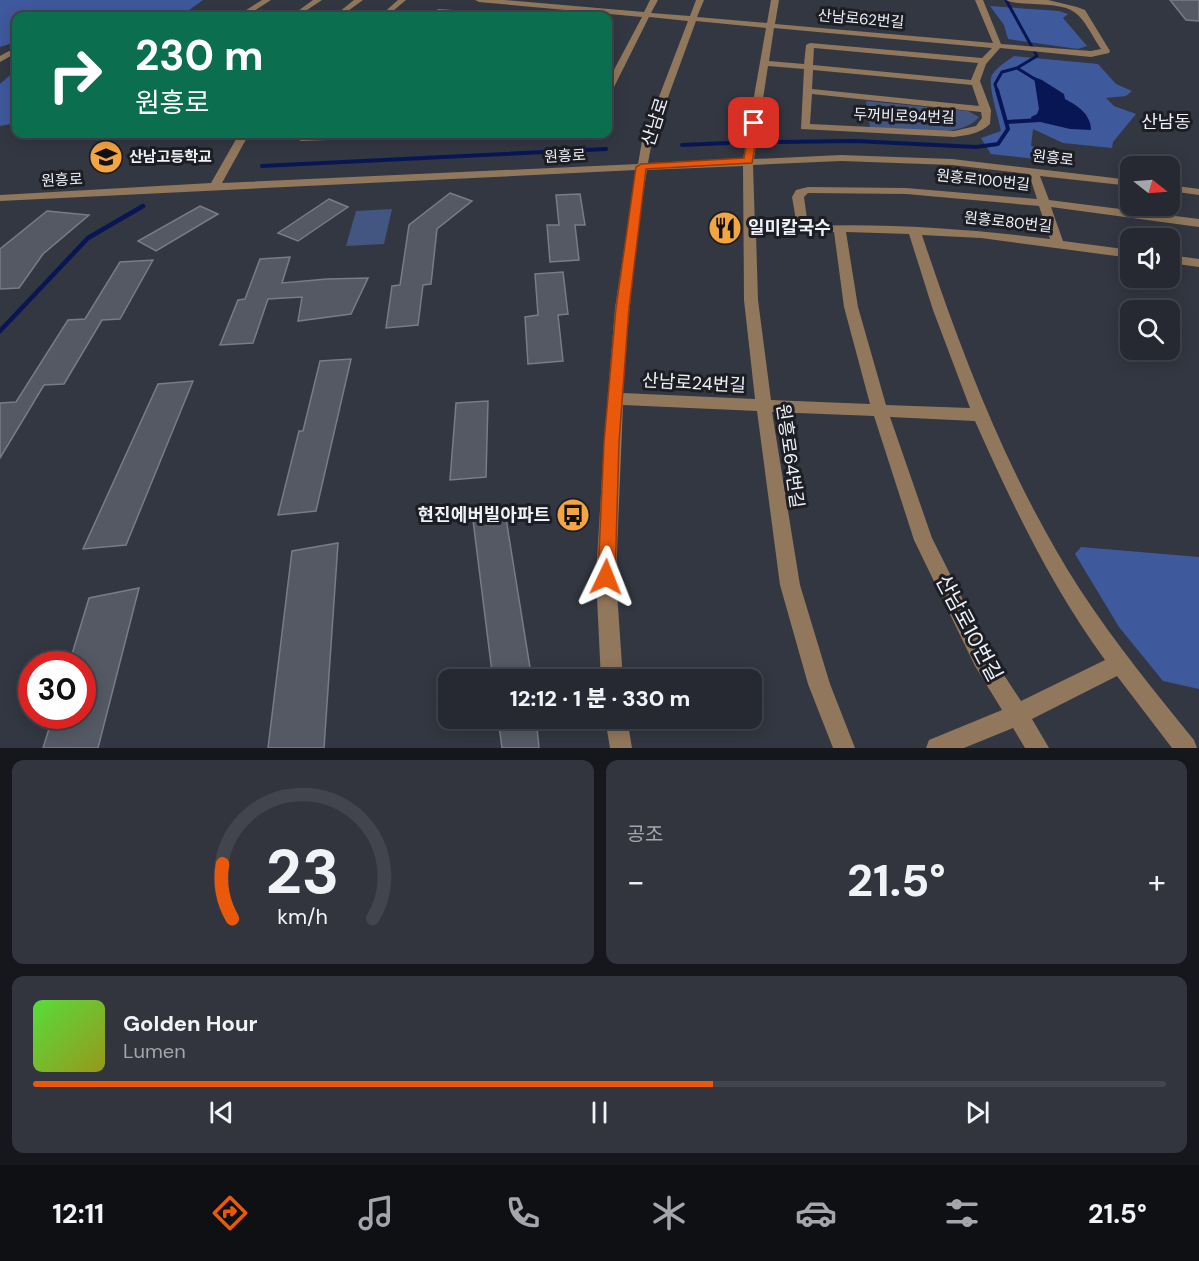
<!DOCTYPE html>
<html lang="ko">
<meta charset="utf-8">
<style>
body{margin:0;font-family:"DM Sans","Noto Sans KR",sans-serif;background:#32353e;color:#f1f3f6;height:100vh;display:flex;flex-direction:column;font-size:22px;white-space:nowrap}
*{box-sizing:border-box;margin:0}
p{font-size:20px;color:#a4a6ac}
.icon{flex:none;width:33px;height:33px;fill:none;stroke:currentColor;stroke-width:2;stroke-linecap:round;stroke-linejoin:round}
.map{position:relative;height:748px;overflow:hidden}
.side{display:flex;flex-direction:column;gap:12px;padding:12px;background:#15171c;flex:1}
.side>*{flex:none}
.top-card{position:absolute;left:12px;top:12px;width:600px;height:126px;border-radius:12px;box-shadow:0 3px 15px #0003,0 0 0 2px #42454d;background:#0b6e4f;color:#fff;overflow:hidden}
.needle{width:39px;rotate:107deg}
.buttons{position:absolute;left:1120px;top:156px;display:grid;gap:12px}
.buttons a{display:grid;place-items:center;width:60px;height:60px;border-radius:12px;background:#262932;box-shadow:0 3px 15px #0003,0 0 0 2px #42454d;font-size:30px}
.speed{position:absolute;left:18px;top:651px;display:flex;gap:12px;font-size:30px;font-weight:700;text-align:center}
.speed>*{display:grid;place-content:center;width:78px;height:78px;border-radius:50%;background:#262932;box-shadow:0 3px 15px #0003,0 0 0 2px #42454d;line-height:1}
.speed .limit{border:9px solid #d22;background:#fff;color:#111}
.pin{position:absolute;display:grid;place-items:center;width:51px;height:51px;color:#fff;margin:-26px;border-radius:12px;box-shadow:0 3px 9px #0006}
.me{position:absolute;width:66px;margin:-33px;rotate:2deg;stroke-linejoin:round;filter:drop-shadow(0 0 4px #0008)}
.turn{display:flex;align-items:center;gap:21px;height:126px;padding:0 24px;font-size:27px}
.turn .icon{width:78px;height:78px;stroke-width:2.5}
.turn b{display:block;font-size:42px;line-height:51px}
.big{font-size:45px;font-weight:800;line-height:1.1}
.side .widget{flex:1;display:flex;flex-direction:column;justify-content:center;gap:9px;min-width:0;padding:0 21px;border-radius:12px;background:#32353e}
.side .dial{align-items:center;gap:0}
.dial svg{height:156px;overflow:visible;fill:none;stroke:#42454d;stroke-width:7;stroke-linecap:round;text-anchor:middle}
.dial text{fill:#f1f3f6;stroke:none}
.song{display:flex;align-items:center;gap:18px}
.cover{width:72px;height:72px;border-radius:9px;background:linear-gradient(135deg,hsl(110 70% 55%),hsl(60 70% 35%))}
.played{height:6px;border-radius:3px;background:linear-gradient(90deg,#ea580c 60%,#42454d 60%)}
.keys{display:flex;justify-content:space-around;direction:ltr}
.heat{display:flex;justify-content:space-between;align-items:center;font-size:33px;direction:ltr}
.side .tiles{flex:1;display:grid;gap:12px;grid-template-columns:1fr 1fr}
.widget:last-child{grid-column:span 2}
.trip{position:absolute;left:438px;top:669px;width:324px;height:60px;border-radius:12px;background:#262932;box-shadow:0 3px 15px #0003,0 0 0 2px #42454d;font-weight:800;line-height:60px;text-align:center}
.tab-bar{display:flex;height:96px;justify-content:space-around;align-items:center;background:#0f1014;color:#a4a6ac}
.tab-bar .icon{width:42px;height:42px}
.tab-bar .selected{color:#ea580c}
.tab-bar b{font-size:27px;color:#f1f3f6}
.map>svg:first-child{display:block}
.green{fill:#435581}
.forest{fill:#3f599d}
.water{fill:#081655}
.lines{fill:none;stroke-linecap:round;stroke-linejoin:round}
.stream-far2{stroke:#081655;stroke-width:3}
.stream-far1{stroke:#081655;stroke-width:4}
.stream{stroke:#081655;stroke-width:4.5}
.building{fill:#545964;stroke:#777c89;stroke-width:1.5}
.minor{fill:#91775b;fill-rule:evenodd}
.route{fill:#ea580c;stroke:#983908;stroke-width:1.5}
.labels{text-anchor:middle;stroke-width:6;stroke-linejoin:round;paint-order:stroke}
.far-street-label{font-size:15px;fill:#eef1f8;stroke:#1c1e23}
.far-poi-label{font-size:15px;font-weight:bold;fill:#eef1f8;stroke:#1c1e23;text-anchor:start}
.street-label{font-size:18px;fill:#eef1f8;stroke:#1c1e23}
.far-quarter-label{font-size:18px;fill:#eef1f8;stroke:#1c1e23}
.poi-label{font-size:18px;font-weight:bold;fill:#eef1f8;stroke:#1c1e23;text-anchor:start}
.near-street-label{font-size:21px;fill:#eef1f8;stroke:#1c1e23}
</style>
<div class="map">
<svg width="1199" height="748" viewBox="0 0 1199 748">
<rect width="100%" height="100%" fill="#323742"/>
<!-- green -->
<path class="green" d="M866,101L968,111L979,117C960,141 898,129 870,127Z
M392,209L384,244L346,246L356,211Z"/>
<!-- forest -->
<path class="forest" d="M0,0H203L181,16H16V42L0,47Z
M990,6L1059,11L1068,14L1063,18L1087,46L1078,49L1008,39L1004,25Z
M1014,56L1098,64L1116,84L1132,91L1126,96L1106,98L1114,106L1136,114L1113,142L1112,148L1063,143L1033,129L1031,146L1053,152V161L991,154L981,138L1001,131C999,118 987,85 992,75C997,67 1007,61 1014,56Z
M16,70V123L0,126V84Z
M1081,547L1199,557V689L1163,681L1119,627L1075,554Z"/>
<!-- water -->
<path class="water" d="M1034,77L1042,80L1064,94L1065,99C1078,106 1091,114 1091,130L1070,129L1032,120L1031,117L1037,114L1039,109Z"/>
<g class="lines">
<!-- stream-far2 -->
<path class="stream-far2" d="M1017,68L1038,81
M997,91L995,84L1002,72L1017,68L1037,56L1006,0"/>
<!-- stream-far1 -->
<path class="stream-far1" d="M1008,122L1039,120
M777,142L855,141L976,147L998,144L1008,129L997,90
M682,145L728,143
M262,166L606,149"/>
<!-- stream -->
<path class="stream" d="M0,331L88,238L143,206"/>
</g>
<!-- building -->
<path class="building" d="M1170,0H1199V21L1186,20Z
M450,193L472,201L437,229L431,284L423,285L418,325L386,328L392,286L400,285L409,225Z
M580,194L585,225H575L579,260L550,262L547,225H559L556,195Z
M329,199L348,207L298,241L278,233Z
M200,206L218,214L156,251L138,241Z
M47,211L89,215L43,254L19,288L0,289V249Z
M290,257L282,283L327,279L368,278L351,314L298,321L302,297L268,299L253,343L220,345L238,300L245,299L260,259Z
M153,260L120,319L102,320L64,384L44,385L0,458V403L16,402L68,320L85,319L120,262Z
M563,272L568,314L558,315L563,361L528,364L525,317L538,315L535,274Z
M351,359L316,511L278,515L299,431H303L320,361Z
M193,381L126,545L83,549L158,384Z
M488,401L486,477L450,480L456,403Z
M504,506L532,680H493L472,512Z
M338,543L324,748H268L292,551Z
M139,588L98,748H43L53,716H82V664H69L89,598Z
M498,718H536L539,748H502Z"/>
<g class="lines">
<!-- minor -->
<path class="minor" d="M262,0H271L246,16H237Z
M313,0H322L298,16H291Z
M354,0H363L341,16H334Z
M398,0H406L387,16H380Z
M475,0H504L644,12L650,0H658L651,13L690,16L696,0H704L697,17L767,23L771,0H779L775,24L993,43L975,0H983L1001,44L1091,51L1101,49C1078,12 1080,6 1034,4C1025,3 1014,4 1006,0H1048L1077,7L1085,10L1110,51L1109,53L1091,57L1000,48L986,64L980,81L991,110L990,124C980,134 967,135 954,137L801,129L804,69L768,66L754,159L841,155L952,159L1131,180V186L1040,176L1049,200L1199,219V227L1051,207L1063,241L1131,250V258L981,238L922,235C963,358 1010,481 1081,591C1115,643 1155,692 1194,740L1197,748H1172L1117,676L1032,719L1049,748H1025L1013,728L964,748H926L929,740L1002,710L975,666L914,540L874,416L772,412L800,585L830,684L855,748H833L808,684L780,585L757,411L623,405L616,577L623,680H601L596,577L604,442L615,308L636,170L0,201V195L211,183L239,134H249L222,183L638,164L642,141L688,21L649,17L613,89L608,92V81L642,17L479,2ZM696,21L766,28L743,159L648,163L652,141ZM774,28L992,48L982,58L810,43L806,45L804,64L769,61ZM814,48L978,63L971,80L813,65ZM813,70L972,85L979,106L812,89ZM812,94L981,112L982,118L976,126L954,131L810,124ZM841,161L952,165L1029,174L1037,199L906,188L808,187L796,190L792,197L797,226L755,227L753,165ZM743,166L744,300L755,399L623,393C628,318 635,244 647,170ZM808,193L906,194L1039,206L1050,239C970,229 889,223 808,226L804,197ZM834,232L844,307L870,404L771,400L758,300L756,234ZM846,232L909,234L933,310L970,408L886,405L858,307ZM890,417L975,421C1012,504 1051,586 1105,660L1021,701L989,652L932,538Z
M438,9L512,14L516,16L443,13L438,16H431Z
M9,51L16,53L0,62V56Z
M298,134L308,135L413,134L408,137L301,141L296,138Z
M1170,185L1199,189V195L1170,191Z
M1170,255L1199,259V267L1170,263Z
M605,718H627L632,748H610Z"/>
</g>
<!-- route -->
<path class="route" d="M754,120L759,123L752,163L646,169L629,308L619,442L615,577L612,582L606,585L600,582L598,577L604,442L616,308L636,167L641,164L744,158L750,123Z"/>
<!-- icons -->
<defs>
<symbol id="school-disc" viewBox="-11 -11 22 22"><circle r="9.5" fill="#f2a542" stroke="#1c1e23"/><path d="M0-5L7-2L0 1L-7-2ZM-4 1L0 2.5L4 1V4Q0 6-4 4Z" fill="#111"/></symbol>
<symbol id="restaurant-disc" viewBox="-11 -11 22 22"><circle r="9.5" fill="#f2a542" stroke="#1c1e23"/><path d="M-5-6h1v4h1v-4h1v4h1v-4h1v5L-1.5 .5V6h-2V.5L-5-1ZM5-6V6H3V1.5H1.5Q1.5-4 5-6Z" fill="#111"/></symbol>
<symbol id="bus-disc" viewBox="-11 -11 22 22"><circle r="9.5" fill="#f2a542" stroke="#1c1e23"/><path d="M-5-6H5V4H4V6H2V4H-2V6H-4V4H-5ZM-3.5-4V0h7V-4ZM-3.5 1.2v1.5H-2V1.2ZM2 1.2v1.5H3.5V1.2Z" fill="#111"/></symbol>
</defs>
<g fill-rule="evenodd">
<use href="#school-disc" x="87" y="138" width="38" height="38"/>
<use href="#restaurant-disc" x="706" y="209" width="38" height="38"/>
<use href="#bus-disc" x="554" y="496" width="38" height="38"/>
</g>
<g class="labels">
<!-- far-street labels -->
<g class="far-street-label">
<text transform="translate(861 19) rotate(5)" y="5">산남로62번길</text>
<text transform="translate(904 116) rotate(2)" y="5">두꺼비로94번길</text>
<text transform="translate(565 156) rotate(-3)" y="5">원흥로</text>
<text transform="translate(1053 158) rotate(7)" y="5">원흥로</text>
<text transform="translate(62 180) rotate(-3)" y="5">원흥로</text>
<text transform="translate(983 180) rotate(6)" y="5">원흥로100번길</text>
<text transform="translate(1008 222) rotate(6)" y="5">원흥로80번길</text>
</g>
<!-- far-poi labels -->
<g class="far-poi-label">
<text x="129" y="162">산남고등학교</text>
</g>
<!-- street labels -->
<g class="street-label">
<text transform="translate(655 122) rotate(-72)" y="6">산남로</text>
<text transform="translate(694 383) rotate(3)" y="6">산남로24번길</text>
<text transform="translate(790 456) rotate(82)" y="6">원흥로64번길</text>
</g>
<!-- far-quarter labels -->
<g class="far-quarter-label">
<text x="1166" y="128">산남동</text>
</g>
<!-- poi labels -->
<g class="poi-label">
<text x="748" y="234">일미칼국수</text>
<text x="550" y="521" text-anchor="end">현진에버빌아파트</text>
</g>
<!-- near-street labels -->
<g class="near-street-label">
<text transform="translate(969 628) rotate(62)" y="7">산남로10번길</text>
</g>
</g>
</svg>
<div class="buttons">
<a><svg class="needle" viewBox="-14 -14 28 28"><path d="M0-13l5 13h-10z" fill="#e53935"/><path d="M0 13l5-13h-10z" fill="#a4a6ac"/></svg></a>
<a><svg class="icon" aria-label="sound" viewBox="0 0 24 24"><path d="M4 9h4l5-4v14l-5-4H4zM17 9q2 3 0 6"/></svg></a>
<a><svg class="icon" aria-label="search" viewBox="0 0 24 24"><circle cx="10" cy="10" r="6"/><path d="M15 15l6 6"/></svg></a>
</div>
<div class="speed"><div class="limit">30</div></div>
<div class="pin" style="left:754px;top:123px;background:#d93025"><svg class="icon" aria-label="arrive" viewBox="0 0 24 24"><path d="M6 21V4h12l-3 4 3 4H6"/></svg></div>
<svg class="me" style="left:606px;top:577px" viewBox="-20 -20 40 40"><path d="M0-17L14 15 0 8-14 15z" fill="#ea580c" stroke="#fff" stroke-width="4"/></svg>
<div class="trip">12:12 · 1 분 · 330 m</div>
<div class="top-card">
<div class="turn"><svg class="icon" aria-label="right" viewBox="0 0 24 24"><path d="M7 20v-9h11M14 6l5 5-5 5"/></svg><div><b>230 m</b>원흥로</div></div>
</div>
</div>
<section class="side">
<div class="tiles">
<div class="widget dial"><svg viewBox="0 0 100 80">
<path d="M14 69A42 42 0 1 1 86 69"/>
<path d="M14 69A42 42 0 0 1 9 41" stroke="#ea580c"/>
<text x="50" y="56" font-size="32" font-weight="700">23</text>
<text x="50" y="72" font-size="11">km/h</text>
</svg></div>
<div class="widget"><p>공조</p>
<div class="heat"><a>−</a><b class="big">21.5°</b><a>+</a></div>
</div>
<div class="widget">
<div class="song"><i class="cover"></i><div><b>Golden Hour</b><p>Lumen</p></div></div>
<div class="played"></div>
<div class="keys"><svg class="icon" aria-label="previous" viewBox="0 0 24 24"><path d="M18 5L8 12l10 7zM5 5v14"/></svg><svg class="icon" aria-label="pause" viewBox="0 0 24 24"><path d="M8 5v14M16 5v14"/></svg><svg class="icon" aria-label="next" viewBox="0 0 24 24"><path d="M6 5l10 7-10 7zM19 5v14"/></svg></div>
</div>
</div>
</section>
<nav class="tab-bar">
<b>12:11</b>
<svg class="icon selected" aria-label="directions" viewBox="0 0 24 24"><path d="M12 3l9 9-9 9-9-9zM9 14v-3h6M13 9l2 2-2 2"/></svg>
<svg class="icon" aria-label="music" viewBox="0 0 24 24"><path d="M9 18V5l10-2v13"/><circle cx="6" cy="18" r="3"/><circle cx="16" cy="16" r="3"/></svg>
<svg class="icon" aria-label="phone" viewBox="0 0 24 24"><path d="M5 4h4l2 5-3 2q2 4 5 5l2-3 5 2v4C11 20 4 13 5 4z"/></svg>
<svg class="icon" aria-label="climate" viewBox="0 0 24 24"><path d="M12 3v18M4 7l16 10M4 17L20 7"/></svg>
<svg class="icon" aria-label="car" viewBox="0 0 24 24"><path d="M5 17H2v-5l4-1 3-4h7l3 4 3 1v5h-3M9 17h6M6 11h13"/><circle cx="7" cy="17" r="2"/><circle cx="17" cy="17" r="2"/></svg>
<svg class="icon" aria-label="filters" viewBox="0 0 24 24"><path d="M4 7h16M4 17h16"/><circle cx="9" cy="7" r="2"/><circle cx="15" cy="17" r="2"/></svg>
<b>21.5°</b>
</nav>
